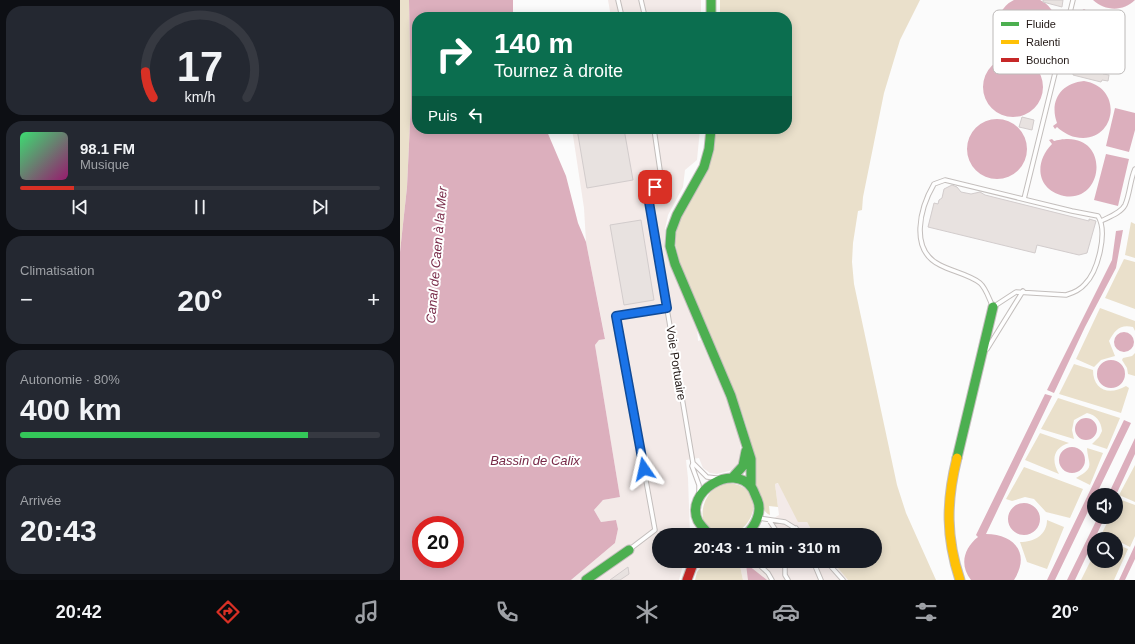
<!DOCTYPE html>
<html lang="fr">
<meta charset="utf-8">
<style>
body{margin:0;font-family:Helvetica,sans-serif;background:#242831;color:#f1f3f6;height:100vh;display:flex;flex-direction:column;font-size:15px;white-space:nowrap}
*{box-sizing:border-box;margin:0}
p{font-size:13px;color:#9ea1a6}
.icon{flex:none;width:22px;height:22px;fill:none;stroke:currentColor;stroke-width:2;stroke-linecap:round;stroke-linejoin:round}
.map{position:relative;flex:1;overflow:hidden}
.panel{display:flex;flex-direction:column;gap:6px;padding:6px;background:#0d0f14;width:400px}
.panel>*{flex:none}
.top-card{position:absolute;left:12px;top:12px;width:380px;height:122px;border-radius:16px;box-shadow:0 2px 10px #0003;background:#0b6e4f;color:#fff;overflow:hidden}
.tools{position:absolute;left:687px;top:488px;display:grid;gap:8px}
.tools a{display:grid;place-items:center;width:36px;height:36px;border-radius:50%;background:#171b24;box-shadow:0 2px 10px #0003;font-size:20px}
.speed{position:absolute;left:12px;top:516px;display:flex;gap:8px;font-size:20px;font-weight:700;text-align:center}
.speed>*{display:grid;place-content:center;width:52px;height:52px;border-radius:50%;background:#171b24;box-shadow:0 2px 10px #0003;line-height:1}
.speed .limit{border:6px solid #d22;background:#fff;color:#111}
.pin{position:absolute;display:grid;place-items:center;width:34px;height:34px;color:#fff;margin:-17px;border-radius:8px;box-shadow:0 2px 6px #0006}
.me{position:absolute;width:44px;margin:-22px;rotate:349deg;stroke-linejoin:round;filter:drop-shadow(0 0 3px #0008)}
.turn{display:flex;align-items:center;gap:14px;height:84px;padding:0 16px;font-size:18px}
.turn .icon{width:52px;height:52px;stroke-width:2.5}
.turn b{display:block;font-size:28px;line-height:34px}
.then{display:flex;align-items:center;height:38px;padding:0 16px;background:#0003;gap:8px;font-size:15px}
.big{font-size:30px;font-weight:700;line-height:1.1}
.panel .widget{flex:1;display:flex;flex-direction:column;justify-content:center;gap:6px;min-width:0;padding:0 14px;border-radius:16px;background:#242831}
.panel .dial{align-items:center;gap:0}
.dial svg{height:104px;overflow:visible;fill:none;stroke:#363941;stroke-width:7;stroke-linecap:round;text-anchor:middle}
.dial text{fill:#f1f3f6;stroke:none}
.song{display:flex;align-items:center;gap:12px}
.cover{width:48px;height:48px;border-radius:6px;background:linear-gradient(135deg,hsl(140 70% 55%),hsl(320 70% 35%))}
.played{height:4px;border-radius:2px;background:linear-gradient(90deg,#d93025 15%,#363941 15%)}
.keys{display:flex;justify-content:space-around;direction:ltr}
.heat{display:flex;justify-content:space-between;align-items:center;font-size:22px;direction:ltr}
.charge{height:6px;border-radius:3px;background:linear-gradient(90deg,#34c759 80%,#363941 0)}
.trip{position:absolute;left:252px;top:528px;width:230px;height:40px;border-radius:20px;background:#171b24;box-shadow:0 2px 10px #0003;font-weight:700;line-height:40px;text-align:center}
.tabs{display:flex;height:64px;justify-content:space-around;align-items:center;background:#090b0e;color:#9ea1a6}
.tabs .icon{width:28px;height:28px}
.tabs .on{color:#d93025}
.tabs b{font-size:18px;color:#f1f3f6}
main{display:flex;flex:1;min-height:0}
.map>svg:first-child{display:block}
.built{fill:#f3eae8}
.green{fill:#eae0cb}
.water{fill:#dcafbd;fill-rule:evenodd}
.building{fill:#e8e2e0;stroke:#d2cccc}
.lines{fill:none;stroke-linecap:round;stroke-linejoin:round}
.lane-casing{stroke:#c3bebc;stroke-width:5.5}
.fast-casing{stroke:#c3bebc;stroke-width:11}
.slow-casing{stroke:#c3bebc;stroke-width:11}
.jam-casing{stroke:#c3bebc;stroke-width:11}
.lane{stroke:#fefefe;stroke-width:3.5}
.fast{stroke:#4caf50;stroke-width:9}
.slow{stroke:#ffc107;stroke-width:9}
.jam{stroke:#c62828;stroke-width:9}
.route-casing{stroke:#114b97;stroke-width:10}
.route{stroke:#1a73e8;stroke-width:7}
.labels{text-anchor:middle;stroke-width:4;stroke-linejoin:round;paint-order:stroke}
.street-label{font-size:12px;fill:#211714;stroke:#fff}
.water-label{font-size:13px;font-style:italic;fill:#782a48;stroke:#fff}
.key{fill:#fff;stroke:#bcb9b8;stroke-width:1}
.key-label{font-size:11px;fill:#211714}
</style>
<main>
<section class="panel">
<div class="widget dial"><svg viewBox="0 0 100 80">
<path d="M14 69A42 42 0 1 1 86 69"/>
<path d="M14 69A42 42 0 0 1 8 49" stroke="#d93025"/>
<text x="50" y="56" font-size="32" font-weight="700">17</text>
<text x="50" y="72" font-size="11">km/h</text>
</svg></div>
<div class="widget">
<div class="song"><i class="cover"></i><div><b>98.1 FM</b><p>Musique</p></div></div>
<div class="played"></div>
<div class="keys"><svg class="icon" aria-label="previous" viewBox="0 0 24 24"><path d="M18 5L8 12l10 7zM5 5v14"/></svg><svg class="icon" aria-label="pause" viewBox="0 0 24 24"><path d="M8 5v14M16 5v14"/></svg><svg class="icon" aria-label="next" viewBox="0 0 24 24"><path d="M6 5l10 7-10 7zM19 5v14"/></svg></div>
</div>
<div class="widget"><p>Climatisation</p>
<div class="heat"><a>−</a><b class="big">20°</b><a>+</a></div>
</div>
<div class="widget"><p>Autonomie · 80%</p><b class="big">400 km</b><div class="charge"></div></div>
<div class="widget"><p>Arrivée</p><b class="big">20:43</b></div>
</section>
<div class="map">
<svg width="735" height="580" viewBox="0 0 735 580">
<rect width="100%" height="100%" fill="#fbfbfb"/>
<!-- built -->
<path class="built" d="M208,0H301V17H211Z
M172,129H300L297,160L285,170L283,187L268,215L265,229V244L269,263L297,328L298,341L301,340L332,412L340,441L341,456L340,461L333,470L317,474L310,473L303,468L299,458L286,460L288,478L290,535H259V561H284L279,580H171L215,543L218,529L216,520L201,522L194,510L203,500L220,497L195,345L199,340L205,338L186,242L184,208Z
M379,483L384,494L407,522L414,535H361L368,530L374,518L379,515L375,484Z
M339,561H432L448,580H343Z"/>
<!-- green -->
<path class="green" d="M0,0H9L11,101L7,187L0,252Z
M320,0H520L500,40L484,93L463,197L462,210L458,211L453,243L452,262L454,284L497,485L506,513L536,580H448L432,561H475V535H414L407,522H398L378,483L375,484L378,507L369,506L370,515C354,509 355,465 352,449C346,417 332,387 319,357C306,326 293,295 280,264L275,242L278,219L314,129H387V17H320Z
M731,222L735,224V258L725,255Z
M724,259L735,262V309L705,298Z
M700,308L735,321V331L733,327C720,324 715,330 709,341L715,356L701,360L694,367L676,359Z
M735,353V376L728,374L727,368L722,360L723,358L732,356Z
M674,364L693,370C693,390 709,396 726,386L729,388L721,413L659,394Z
M658,398L720,418L707,449L692,444L699,437L702,431C701,421 696,415 687,413L674,420L672,430L674,439L641,429Z
M640,433L669,443C653,448 651,460 659,474L625,460Z
M687,448L703,453L690,485L676,478C696,467 688,465 687,448Z
M735,465V502L719,495Z
M624,467L683,489L670,518L646,512L634,499L625,497L612,501L606,499Z
M327,483C378,486 346,550 313,532C296,523 302,498 315,488C318,485 323,485 327,483Z
M719,499L735,505V536L730,547L702,533L710,517H716V504Z
M647,520L664,527L647,569L627,562L620,542C634,542 647,535 647,520Z
M716,544L728,549L714,580H681L694,554V561H716Z
M306,561H339L343,580H295L297,572Z"/>
<!-- water -->
<path class="water" d="M597 27a30 30 0 1 1 60 0a30 30 0 1 1-60 0Z
M9,0H113V17H17V129H146L166,176L178,223L186,242L205,339L199,340L195,345L220,497L203,500L194,510L201,522L216,520L218,529L215,543L171,580H0V252L7,187L11,101ZM21,525H55V559H21Z
M693,0H735C723,12 705,11 693,0Z
M684,9L689,12C735,0 732,92 684,62C666,50 670,28 683,15L681,11Z
M583 87a30 30 0 1 1 60 0a30 30 0 1 1-60 0Z
M684,81C726,88 715,146 675,137C669,136 660,130 657,127L655,129L653,126L657,123C649,101 661,83 684,81Z
M715,108L735,113V130L729,152L706,146Z
M567 149a30 30 0 1 1 60 0a30 30 0 1 1-60 0Z
M652,139L654,141C657,140 663,139 668,139C710,139 703,203 664,196C636,190 634,162 652,144L649,140Z
M706,154L729,159L718,206L694,200Z
M723,230L716,268L685,327L654,393L647,390L712,260L716,231Z
M714 342a10 10 0 1 1 20 0a10 10 0 1 1-20 0Z
M697 374a14 14 0 1 1 28 0a14 14 0 1 1-28 0Z
M645,394L652,396L586,534C614,534 631,553 614,580H571C559,565 564,548 578,537L576,535Z
M675 429a11 11 0 1 1 22 0a11 11 0 1 1-22 0Z
M724,420L731,423L696,495H694V499L655,580H647Z
M735,438V454L716,495H708Z
M659 460a13 13 0 1 1 26 0a13 13 0 1 1-26 0Z
M608 519a16 16 0 1 1 32 0a16 16 0 1 1-32 0Z
M698,517H705L675,580H667Z
M735,545V559L725,580H719Z
M346,564L348,565L367,580H348Z"/>
<!-- building -->
<path class="building" d="M643,0H663L662,7L643,2Z
M667,62L704,71L703,74L709,75L708,81L702,80L701,82L673,75V72L665,70Z
M622,117L634,120L632,130L619,127Z
M177,129H224L233,180L187,188Z
M552,185L557,187L561,192L571,194L580,192L585,195L689,221V219L696,221L687,253L679,255L637,245L635,253L528,227L534,203L538,204L539,200L542,198L544,189Z
M241,220L254,300L224,305L210,225Z
M228,567L229,574L220,580H210Z"/>
<g class="lines">
<defs>
<path id="lane" d="M218,0L222,17
M241,0L245,17
M254,129L261,177L248,196L293,463L292,466L299,485V492
M545,180L672,211L698,216C708,232 698,271 685,284C680,290 673,293 666,295L616,292L593,307C589,299 586,288 580,283C571,275 551,271 540,265C509,250 520,208 534,184Z
M624,199L673,0
M701,221C709,217 721,213 725,205C730,194 730,180 735,169
M587,349L623,291
M293,463L307,477L316,478
M359,518L385,522L406,535
M369,520L379,535
M396,528L399,535
M230,549L255,530L216,316L267,308
M355,561L368,573L372,580
M385,561V575L388,580
M385,561L389,565L399,561
M413,561L421,580
M426,561L443,580"/>
<path id="fast" d="M311,0V17
M311,129L309,149L304,167L277,215L271,231L270,246L275,264L331,396L351,459V487
M557,458L593,307
M332,478L343,466L346,451
M310,535C306,531 301,526 298,521C284,492 333,462 352,488C354,491 355,495 357,499C363,512 355,526 346,535
M186,580L229,550"/>
<path id="slow" d="M557,458C546,502 546,538 560,580"/>
<path id="jam" d="M287,580L294,561"/>
</defs>
<!-- lane casing -->
<use href="#lane" class="lane-casing"/>
<!-- fast casing -->
<use href="#fast" class="fast-casing"/>
<!-- slow casing -->
<use href="#slow" class="slow-casing"/>
<!-- jam casing -->
<use href="#jam" class="jam-casing"/>
<!-- lane -->
<use href="#lane" class="lane"/>
<!-- fast -->
<use href="#fast" class="fast"/>
<!-- slow -->
<use href="#slow" class="slow"/>
<!-- jam -->
<use href="#jam" class="jam"/>
</g>
<g class="lines">
<defs>
<path id="route" d="M244,469L216,316L267,308L248,196L255,187"/>
</defs>
<!-- route casing -->
<use href="#route" class="route-casing"/>
<!-- route -->
<use href="#route" class="route"/>
</g>
<g class="labels">
<!-- street labels -->
<g class="street-label">
<text transform="translate(276 363) rotate(81)" y="4">Voie Portuaire</text>
</g>
<!-- water labels -->
<g class="water-label">
<text transform="translate(36 255) rotate(-85)" y="5">Canal de Caen à la Mer</text>
<text x="135" y="465">Bassin de Calix</text>
</g>
</g>
<!-- legend -->
<rect x="593" y="10" width="132" height="64" rx="6" class="key"/>
<rect x="601" y="22" width="18" height="4" fill="#4caf50"/>
<rect x="601" y="40" width="18" height="4" fill="#ffc107"/>
<rect x="601" y="58" width="18" height="4" fill="#c62828"/>
<g class="key-label">
<text x="626" y="28">Fluide</text>
<text x="626" y="46">Ralenti</text>
<text x="626" y="64">Bouchon</text>
</g>
</svg>
<div class="tools">
<a><svg class="icon" aria-label="sound" viewBox="0 0 24 24"><path d="M4 9h4l5-4v14l-5-4H4zM17 9q2 3 0 6"/></svg></a>
<a><svg class="icon" aria-label="search" viewBox="0 0 24 24"><circle cx="10" cy="10" r="6"/><path d="M15 15l6 6"/></svg></a>
</div>
<div class="speed"><div class="limit">20</div></div>
<div class="pin" style="left:255px;top:187px;background:#d93025"><svg class="icon" aria-label="arrive" viewBox="0 0 24 24"><path d="M6 21V4h12l-3 4 3 4H6"/></svg></div>
<svg class="me" style="left:244px;top:469px" viewBox="-20 -20 40 40"><path d="M0-17L14 15 0 8-14 15z" fill="#1a73e8" stroke="#fff" stroke-width="4"/></svg>
<div class="trip">20:43 · 1 min · 310 m</div>
<div class="top-card">
<div class="turn"><svg class="icon" aria-label="right" viewBox="0 0 24 24"><path d="M7 20v-9h11M14 6l5 5-5 5"/></svg><div><b>140 m</b>Tournez à droite</div></div>
<div class="then">Puis<svg class="icon" aria-label="left" viewBox="0 0 24 24"><path d="M17 20v-9H6M10 6l-5 5 5 5"/></svg></div>
</div>
</div>
</main>
<nav class="tabs">
<b>20:42</b>
<svg class="icon on" aria-label="directions" viewBox="0 0 24 24"><path d="M12 3l9 9-9 9-9-9zM9 14v-3h6M13 9l2 2-2 2"/></svg>
<svg class="icon" aria-label="music" viewBox="0 0 24 24"><path d="M9 18V5l10-2v13"/><circle cx="6" cy="18" r="3"/><circle cx="16" cy="16" r="3"/></svg>
<svg class="icon" aria-label="phone" viewBox="0 0 24 24"><path d="M5 4h4l2 5-3 2q2 4 5 5l2-3 5 2v4C11 20 4 13 5 4z"/></svg>
<svg class="icon" aria-label="climate" viewBox="0 0 24 24"><path d="M12 3v18M4 7l16 10M4 17L20 7"/></svg>
<svg class="icon" aria-label="car" viewBox="0 0 24 24"><path d="M5 17H2v-5l4-1 3-4h7l3 4 3 1v5h-3M9 17h6M6 11h13"/><circle cx="7" cy="17" r="2"/><circle cx="17" cy="17" r="2"/></svg>
<svg class="icon" aria-label="filters" viewBox="0 0 24 24"><path d="M4 7h16M4 17h16"/><circle cx="9" cy="7" r="2"/><circle cx="15" cy="17" r="2"/></svg>
<b>20°</b>
</nav>
